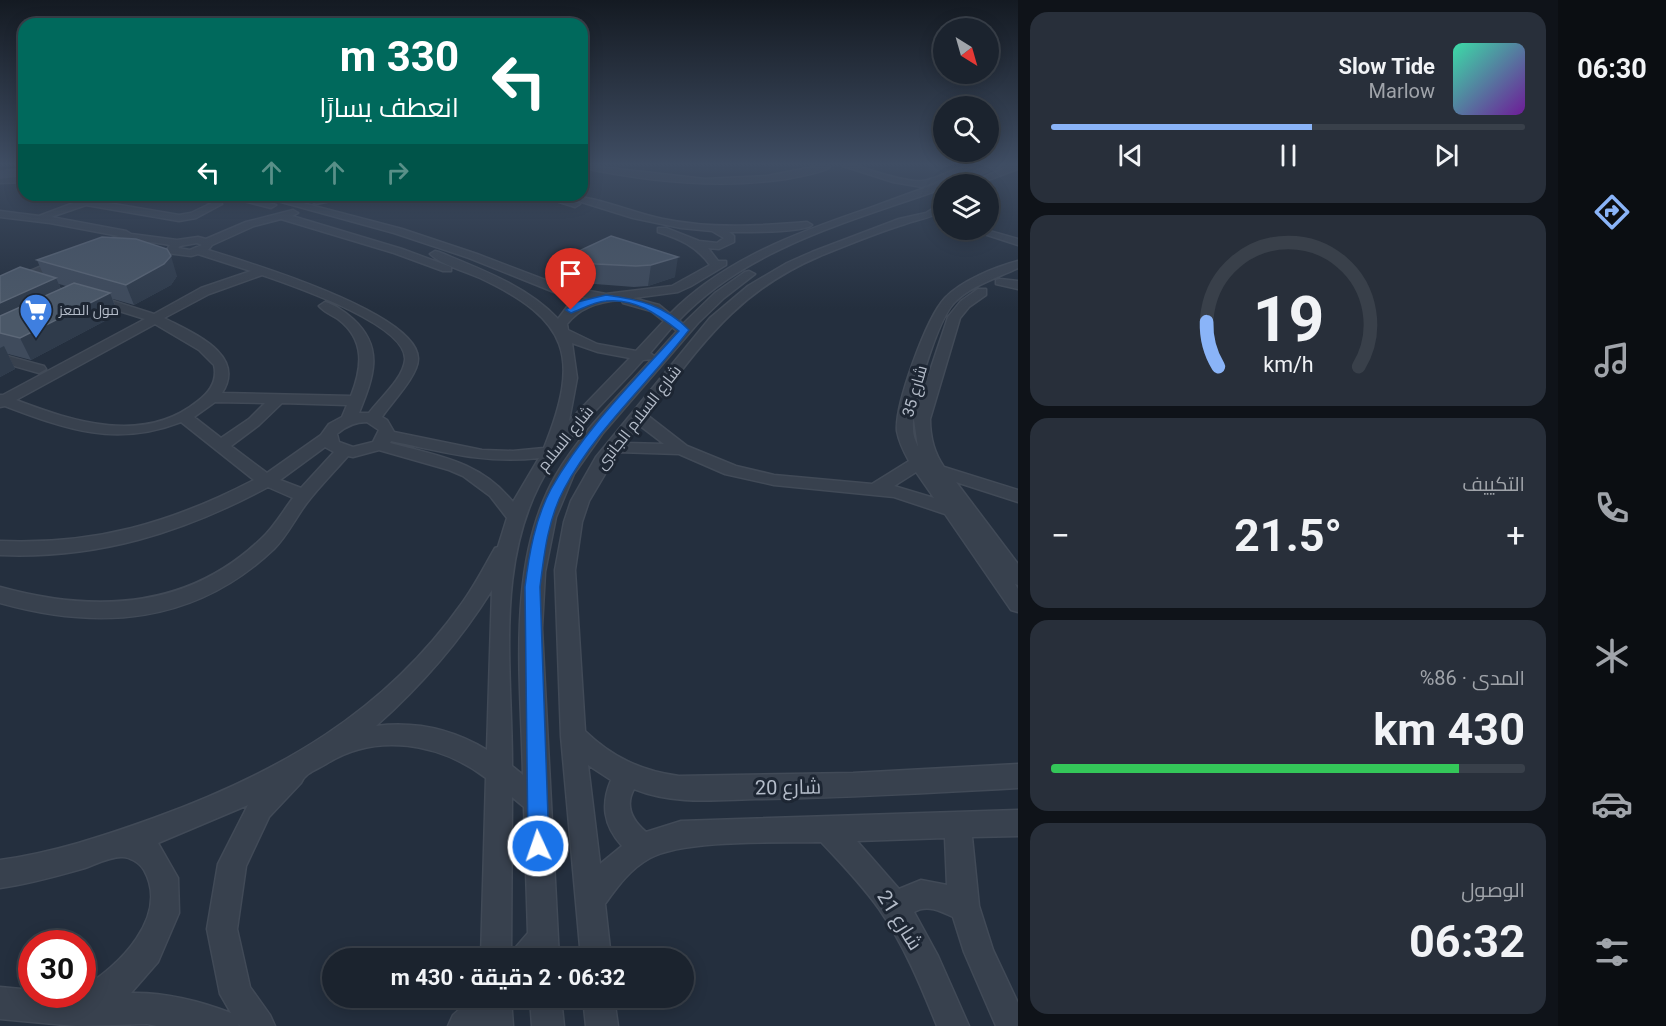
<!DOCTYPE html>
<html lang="ar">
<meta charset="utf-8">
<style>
body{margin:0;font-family:Roboto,Cairo,sans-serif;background:#282f3a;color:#f1f3f6;direction:rtl;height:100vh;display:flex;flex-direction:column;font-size:22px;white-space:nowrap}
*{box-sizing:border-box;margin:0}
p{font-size:20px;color:#a0a4aa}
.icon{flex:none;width:33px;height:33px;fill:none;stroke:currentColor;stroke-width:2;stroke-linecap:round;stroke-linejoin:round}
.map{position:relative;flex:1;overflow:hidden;direction:ltr}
.sheet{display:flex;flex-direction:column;gap:12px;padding:12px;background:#0f1319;width:540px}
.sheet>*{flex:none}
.top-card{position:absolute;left:18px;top:18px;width:570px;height:183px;border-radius:18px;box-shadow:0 3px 15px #0003,0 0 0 2px #39404a;direction:rtl;background:#00695c;color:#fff;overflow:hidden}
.needle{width:39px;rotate:143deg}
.controls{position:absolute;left:933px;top:18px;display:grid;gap:12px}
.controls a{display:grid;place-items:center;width:66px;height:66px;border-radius:50%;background:#1b232e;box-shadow:0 3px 15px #0003,0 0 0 2px #39404a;font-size:30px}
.speed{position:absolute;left:18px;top:930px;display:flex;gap:12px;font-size:30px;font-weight:700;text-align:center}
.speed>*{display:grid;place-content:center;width:78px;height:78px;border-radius:50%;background:#1b232e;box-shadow:0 3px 15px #0003,0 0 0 2px #39404a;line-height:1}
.speed .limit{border:9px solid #d22;background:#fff;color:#111}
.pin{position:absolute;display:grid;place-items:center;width:51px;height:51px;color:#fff;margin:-62px -26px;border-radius:50% 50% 50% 0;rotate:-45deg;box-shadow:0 0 6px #0007}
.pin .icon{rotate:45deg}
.me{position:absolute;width:66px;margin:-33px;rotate:357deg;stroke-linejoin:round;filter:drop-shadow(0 0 4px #0008)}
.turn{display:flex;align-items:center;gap:21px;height:126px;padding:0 30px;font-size:27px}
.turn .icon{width:78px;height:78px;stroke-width:2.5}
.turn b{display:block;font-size:42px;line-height:51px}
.lanes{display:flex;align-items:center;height:57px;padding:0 30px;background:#0003;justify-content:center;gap:30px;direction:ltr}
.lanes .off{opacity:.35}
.big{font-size:45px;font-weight:700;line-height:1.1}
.sheet .widget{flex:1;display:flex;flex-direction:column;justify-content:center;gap:9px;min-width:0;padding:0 21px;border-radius:18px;background:#282f3a}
.sheet .dial{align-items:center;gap:0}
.dial svg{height:156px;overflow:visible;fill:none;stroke:#39404a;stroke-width:7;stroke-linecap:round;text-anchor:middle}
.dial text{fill:#f1f3f6;stroke:none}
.song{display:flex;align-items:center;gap:18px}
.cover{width:72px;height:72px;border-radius:9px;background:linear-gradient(135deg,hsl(160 70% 55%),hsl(280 70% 35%))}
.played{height:6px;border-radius:3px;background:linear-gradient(90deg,#8ab4f8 55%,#39404a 55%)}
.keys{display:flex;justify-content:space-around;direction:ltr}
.heat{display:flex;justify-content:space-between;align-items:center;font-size:33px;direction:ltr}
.charge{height:9px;border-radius:4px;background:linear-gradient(90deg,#34c759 86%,#39404a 0)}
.trip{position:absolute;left:322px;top:948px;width:372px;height:60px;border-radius:30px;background:#1b232e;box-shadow:0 3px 15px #0003,0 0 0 2px #39404a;font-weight:700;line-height:60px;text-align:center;direction:rtl}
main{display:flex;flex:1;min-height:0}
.dock{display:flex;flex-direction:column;width:108px;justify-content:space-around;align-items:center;background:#0b0e12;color:#a0a4aa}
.dock .icon{width:42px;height:42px}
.dock .on{color:#8ab4f8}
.dock b{font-size:27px;color:#f1f3f6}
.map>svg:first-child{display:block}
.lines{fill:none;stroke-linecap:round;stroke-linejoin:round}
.minor-casing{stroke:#414a57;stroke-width:3}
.secondary-casing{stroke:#414a57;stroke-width:2}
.minor{fill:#38414e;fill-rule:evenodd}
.secondary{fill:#465061;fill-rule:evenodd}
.wall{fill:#3f4b5c;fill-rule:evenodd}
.shaded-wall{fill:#2f3b4b}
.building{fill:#4b5868;stroke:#5c6777;stroke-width:1.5}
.route{fill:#1a73e8;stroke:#114b97;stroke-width:1.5}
.labels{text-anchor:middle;stroke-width:6;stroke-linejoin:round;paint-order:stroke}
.far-poi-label{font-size:14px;fill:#b4bcc9;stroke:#1d2633;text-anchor:start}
.street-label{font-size:16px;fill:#b4bcc9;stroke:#1d2633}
.near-street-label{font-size:20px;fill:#b4bcc9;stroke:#1d2633}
</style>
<main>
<nav class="dock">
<b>06:30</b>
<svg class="icon on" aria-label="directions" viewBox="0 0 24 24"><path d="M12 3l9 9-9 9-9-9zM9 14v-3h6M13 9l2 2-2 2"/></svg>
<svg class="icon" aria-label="music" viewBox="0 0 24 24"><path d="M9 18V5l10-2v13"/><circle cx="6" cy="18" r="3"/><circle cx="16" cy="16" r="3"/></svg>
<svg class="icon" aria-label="phone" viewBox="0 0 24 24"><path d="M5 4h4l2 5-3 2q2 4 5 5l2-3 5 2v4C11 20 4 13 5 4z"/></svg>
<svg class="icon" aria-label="climate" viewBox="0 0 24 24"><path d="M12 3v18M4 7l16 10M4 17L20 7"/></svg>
<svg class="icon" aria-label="car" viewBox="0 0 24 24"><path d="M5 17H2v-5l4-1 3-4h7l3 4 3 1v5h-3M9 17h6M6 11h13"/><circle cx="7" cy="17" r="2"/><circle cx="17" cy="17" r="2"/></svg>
<svg class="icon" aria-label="filters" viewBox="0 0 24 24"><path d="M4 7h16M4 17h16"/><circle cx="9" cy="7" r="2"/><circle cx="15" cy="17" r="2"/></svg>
</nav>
<section class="sheet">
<div class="widget">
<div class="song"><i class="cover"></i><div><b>Slow Tide</b><p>Marlow</p></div></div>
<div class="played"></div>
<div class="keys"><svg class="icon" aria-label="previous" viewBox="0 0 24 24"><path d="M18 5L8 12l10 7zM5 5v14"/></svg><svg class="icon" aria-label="pause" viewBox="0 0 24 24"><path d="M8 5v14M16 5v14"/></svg><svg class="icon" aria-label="next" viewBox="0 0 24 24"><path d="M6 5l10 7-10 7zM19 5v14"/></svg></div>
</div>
<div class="widget dial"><svg viewBox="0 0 100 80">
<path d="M14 69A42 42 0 1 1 86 69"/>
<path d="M14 69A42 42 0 0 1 8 46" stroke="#8ab4f8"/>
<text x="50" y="56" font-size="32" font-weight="700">19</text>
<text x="50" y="72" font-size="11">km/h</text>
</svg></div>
<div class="widget"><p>التكييف</p>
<div class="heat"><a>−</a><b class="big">21.5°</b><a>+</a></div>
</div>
<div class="widget"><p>المدى · 86%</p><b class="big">430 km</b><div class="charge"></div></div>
<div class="widget"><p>الوصول</p><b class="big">06:32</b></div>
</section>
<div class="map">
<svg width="1018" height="1026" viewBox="0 0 1018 1026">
<rect width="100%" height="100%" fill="#242f3e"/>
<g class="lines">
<defs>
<path id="minor" d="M582,165L705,179L767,176L823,165L830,167C819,174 800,176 786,179C718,189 651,182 584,168Z
M853,165C870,170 906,183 922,181C941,179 956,165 976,165L922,187L893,182L843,166Z
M990,165H1002L964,181L957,179Z
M1012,165H1018V169L988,180L984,177Z
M24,176V182L0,183V177Z
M944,182L948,184H944V188C852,221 748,247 679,320L683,324L715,293L745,272L749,271L755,274L724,298L698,323L603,433L574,474L556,517L545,572L542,628L559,958H512L516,947L528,933L524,807L512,797L511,958H481L486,778C440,743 376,732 326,764C316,770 305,773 301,783L269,817L246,866L237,929L250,987L270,1015L275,1026H240L238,1024L239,1026H157L147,1024L76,1026L0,1019V987L32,990V994H82V988C119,967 170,916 144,870C140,863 129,856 121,857C110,857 96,864 85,868C57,876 29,884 0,888V860C52,853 104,836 154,818C278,773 384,713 462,603C475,585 484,567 495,548L498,547L507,518L490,496L463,476L449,470L379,450L353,457L348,456C334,472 319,487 306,504C295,519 287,536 274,549C195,624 100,631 0,603V587C94,613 188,610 262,538C274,527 283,511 293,498L268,487C182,533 98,559 0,555V541C94,545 171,523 254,480L181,422C116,447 68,430 5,406L0,407V395H3L145,319L87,301V295L91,294L154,314L201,288L251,271L198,254L191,256L167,253L166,251L170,245C134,239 128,241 94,250L89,247L90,245L119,236L50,223L0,217V211L39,216L95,195H101V199L96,201L179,215L191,213L212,203L179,195H199L219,199L222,204L196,218L179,221L86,205L51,217L126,231L131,234L177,240L198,237L206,239L246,222L293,210L298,213L292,216L402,249L451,267V271H443L394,253L281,219L254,226L212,245L208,250C247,262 419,313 418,359C418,376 391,403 382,417L387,420L394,432L482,450L513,451L544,448C581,356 569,320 480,278C464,271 442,265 430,254L435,251L439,252C480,269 527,286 558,319L567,307L589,298L554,292L469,258L394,233L256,195H272L402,229L477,254L561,286L606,294L672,286L710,265C696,246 680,239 658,232V228H666L699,241L717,243L724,238L712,231L681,228L633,218L559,195C594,195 629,212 663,219C711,229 759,226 807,222L812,225C801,233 745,232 729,232L734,236V242L719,249L708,248L718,261H726V265L691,286L678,292L633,298L659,305L670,314C724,259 799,232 870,208C895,199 919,189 944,182ZM197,243L202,245L190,250L178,248L180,246ZM262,275C290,285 408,324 405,360C403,379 380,398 369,413H359C373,378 385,348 353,319C345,312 335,305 325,302L319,306C324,312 332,315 338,319C366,340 362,368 351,396L222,393C247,354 192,333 164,318L209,294ZM621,300L623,303L651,311L664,321L636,351L597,344L568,330L567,324C580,307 602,301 621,300ZM155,324L199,350L214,365C218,381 210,392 198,401C144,445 74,422 16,400ZM672,327L677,331L653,358L654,356L650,353ZM572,343L598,352L630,358L569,421L577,378ZM652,359C619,396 581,432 556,475C506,562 521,678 523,775L512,766C512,665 493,552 552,463C578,425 613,394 643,360ZM215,402L265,403L249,419L221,438L194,417ZM282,403L347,405L342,417L329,424L321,435L267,473L231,446L259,425ZM367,422L379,430L373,442L353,447L339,442L337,434C346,426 355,422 367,422ZM391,441C444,452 484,464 539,458L513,502C480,461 438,456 390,443ZM325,447L334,452L301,488L280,480ZM492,590L487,750C452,729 416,721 376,726C421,686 460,641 492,590ZM248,805L218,864L207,929L220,994L231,1013C201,1001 163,992 131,993L158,962L179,913L178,878L158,843Z
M221,195H239L276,205L271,208Z
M337,195H360L316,204L311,201Z
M537,195H552L580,204L575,207Z
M944,202V210C931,218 919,219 905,224C876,233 847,245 820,256C735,292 701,346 647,415L687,446L736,466L774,475L872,484L909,461C904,452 899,442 897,431C895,405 926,318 945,298C961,281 995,267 1018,261V268C997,278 970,286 954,303C937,321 911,406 913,430C913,436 916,442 918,447L914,419L948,317L961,301L978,289H986V295L969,307L960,318L930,419C930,436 934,453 944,467L1018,490V502L956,482L1018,564V585L1015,584L1018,589V612L1011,610L945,514L894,497L774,485L725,474L679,454L618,452L589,501L582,522L575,570L585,731C612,757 641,771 679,776L853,773L1018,764V788C931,793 844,798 756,799C714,800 674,805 634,789C624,807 633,821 646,832L681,821L1018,810V836L972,837L979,906L993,950L1018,1003V1026H996L964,952L953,917C941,911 927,904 914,912L938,956L969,1026H937C921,986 904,945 879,909C862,885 841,863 821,842C778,843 686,839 650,858C630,869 618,886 605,904L611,958H581L561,736L555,570L564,522L571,501L596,457L710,318L748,286L787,263L812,252L899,219L926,213ZM639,425L664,444L625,443ZM916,472L934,498L894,486ZM588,765L611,780C601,804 603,825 622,846L600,864ZM945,838L947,885L921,880L899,889L857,841Z
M972,230H986L1018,239V245Z
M63,257L67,258V262L0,292V284Z
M1000,279L1018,281V289L996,284V280Z
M0,354L44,366L46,369L39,373L0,362Z
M472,998H511L513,1026H448L453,1015Z
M530,998H561L564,1026H532Z
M583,998H614L618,1026H586Z"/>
<path id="secondary" d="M24,168V176L0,179V171Z"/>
</defs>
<!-- minor casing -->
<use href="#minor" class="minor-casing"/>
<!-- secondary casing -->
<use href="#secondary" class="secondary-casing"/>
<!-- minor -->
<use href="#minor" class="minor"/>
<!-- secondary -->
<use href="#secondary" class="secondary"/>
</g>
<!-- wall -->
<path class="wall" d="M611,236L675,277L648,286L634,287L595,284L563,278L564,258Z
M37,260L177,276L171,285L134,305L113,299L118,314L31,360L8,354L15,369L0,377V276L43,274ZM59,284L66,286L61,289Z"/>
<!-- shaded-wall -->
<path class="shaded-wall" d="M171,256L177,276L171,285L134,305L126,285Z
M678,257L675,277L648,286L651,265Z
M56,278L65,298L0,330V303Z
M110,293L118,314L31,360L20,338Z
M4,346L15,369L0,377V348Z"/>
<!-- building -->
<path class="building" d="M611,236L678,257L651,265L636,266L596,264L564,258Z
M102,237L136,239L167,249L171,256L164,264L126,285L37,260Z
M20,267L56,278L0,303V276Z
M74,283L110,293L20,338L0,333V316Z"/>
<!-- sky -->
<linearGradient id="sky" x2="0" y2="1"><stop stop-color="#141a22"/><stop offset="0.53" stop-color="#3f4d63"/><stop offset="1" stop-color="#3f4d63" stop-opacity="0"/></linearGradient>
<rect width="1018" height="309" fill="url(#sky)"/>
<!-- route -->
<path class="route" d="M606,295C638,299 666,306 689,330C648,384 596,429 564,489C548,519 544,554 540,587L549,846L545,853L538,856L531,853L528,846L525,587C529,554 535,519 551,489C584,430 634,381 679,331C657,314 635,298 606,301C593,302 582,309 571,313L566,310L577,302Z"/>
<!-- icons -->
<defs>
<symbol id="supermarket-pin" viewBox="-11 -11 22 30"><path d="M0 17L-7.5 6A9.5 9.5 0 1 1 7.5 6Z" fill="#3f7fe0" stroke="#1d2633"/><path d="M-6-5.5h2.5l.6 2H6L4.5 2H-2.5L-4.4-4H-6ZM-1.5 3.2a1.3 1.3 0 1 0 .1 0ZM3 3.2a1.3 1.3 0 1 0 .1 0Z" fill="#fff"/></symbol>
</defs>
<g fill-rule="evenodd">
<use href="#supermarket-pin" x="17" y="291" width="38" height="52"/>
</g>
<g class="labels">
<!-- far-poi labels -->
<g class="far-poi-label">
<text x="59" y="315">مول المعز</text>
</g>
<!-- street labels -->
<g class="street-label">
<text transform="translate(914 391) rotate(-74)" y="6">شارع 35</text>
<text transform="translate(638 417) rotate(-52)" y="6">شارع السلام الجانبى</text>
<text transform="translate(565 438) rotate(-51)" y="6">شارع السلام</text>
</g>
<!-- near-street labels -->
<g class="near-street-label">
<text transform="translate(788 787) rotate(-1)" y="7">شارع 20</text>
<text transform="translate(900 920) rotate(58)" y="7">شارع 21</text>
</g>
</g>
</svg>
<div class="controls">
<a><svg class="needle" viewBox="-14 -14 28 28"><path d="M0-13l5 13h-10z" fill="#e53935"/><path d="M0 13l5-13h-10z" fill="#a0a4aa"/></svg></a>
<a><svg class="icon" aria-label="search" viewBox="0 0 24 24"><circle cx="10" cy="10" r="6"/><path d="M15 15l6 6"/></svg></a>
<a><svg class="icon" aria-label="layers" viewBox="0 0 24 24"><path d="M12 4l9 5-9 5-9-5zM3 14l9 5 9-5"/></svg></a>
</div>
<div class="speed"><div class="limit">30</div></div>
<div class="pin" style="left:571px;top:310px;background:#d93025"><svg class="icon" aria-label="arrive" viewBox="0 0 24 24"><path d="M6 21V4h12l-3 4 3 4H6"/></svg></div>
<svg class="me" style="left:538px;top:846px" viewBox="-20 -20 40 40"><circle r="17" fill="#1a73e8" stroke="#fff" stroke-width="3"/><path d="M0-11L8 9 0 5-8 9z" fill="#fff"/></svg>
<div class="trip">06:32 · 2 دقيقة · 430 m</div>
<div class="top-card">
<div class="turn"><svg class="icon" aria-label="left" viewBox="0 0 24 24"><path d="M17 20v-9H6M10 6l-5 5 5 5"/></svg><div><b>330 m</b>انعطف يسارًا</div></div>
<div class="lanes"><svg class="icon" aria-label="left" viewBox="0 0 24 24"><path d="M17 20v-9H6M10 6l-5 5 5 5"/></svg><svg class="icon off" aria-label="ahead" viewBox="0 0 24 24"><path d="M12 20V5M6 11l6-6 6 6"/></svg><svg class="icon off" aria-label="ahead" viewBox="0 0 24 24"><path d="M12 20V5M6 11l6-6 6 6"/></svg><svg class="icon off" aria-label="right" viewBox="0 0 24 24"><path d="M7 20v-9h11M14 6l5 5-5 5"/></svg></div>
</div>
</div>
</main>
